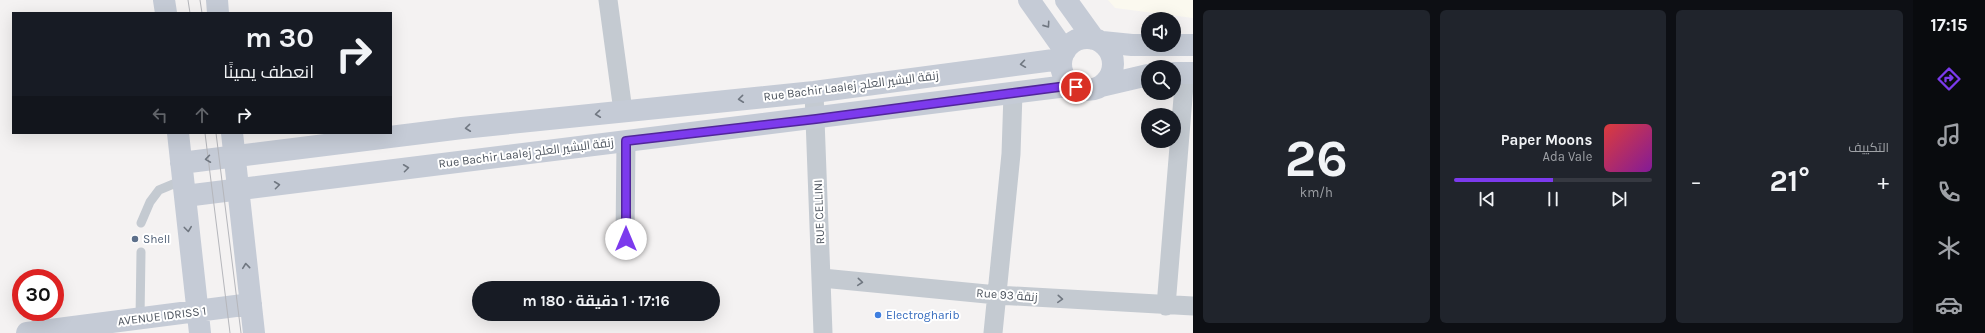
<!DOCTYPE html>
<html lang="ar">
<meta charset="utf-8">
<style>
body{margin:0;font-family:Karla,Cairo,sans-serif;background:#20242c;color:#f1f3f6;direction:rtl;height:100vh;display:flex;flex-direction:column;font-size:15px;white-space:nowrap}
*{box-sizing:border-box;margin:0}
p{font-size:13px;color:#9ea1a6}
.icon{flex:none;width:22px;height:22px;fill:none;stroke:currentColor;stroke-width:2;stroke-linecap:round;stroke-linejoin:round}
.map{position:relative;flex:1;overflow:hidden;direction:ltr}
.sheet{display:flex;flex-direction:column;gap:10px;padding:10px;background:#0d0f14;width:720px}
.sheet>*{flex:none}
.top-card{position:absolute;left:12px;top:12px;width:380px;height:122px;border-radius:0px;box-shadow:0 4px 16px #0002;direction:rtl;background:#171b24;color:#f1f3f6;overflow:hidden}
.fabs{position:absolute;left:1141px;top:12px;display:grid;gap:8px}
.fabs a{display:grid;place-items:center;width:40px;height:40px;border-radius:50%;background:#171b24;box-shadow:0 4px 16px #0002;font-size:20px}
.speed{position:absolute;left:12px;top:269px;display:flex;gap:8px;font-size:20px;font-weight:700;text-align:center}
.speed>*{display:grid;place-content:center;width:52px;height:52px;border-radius:50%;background:#171b24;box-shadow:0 4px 16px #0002;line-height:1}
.speed .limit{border:6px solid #d22;background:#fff;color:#111}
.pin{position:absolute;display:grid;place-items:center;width:34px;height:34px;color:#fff;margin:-17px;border:2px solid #fff;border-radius:50%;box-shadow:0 1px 4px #0007}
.me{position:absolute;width:44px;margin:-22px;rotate:0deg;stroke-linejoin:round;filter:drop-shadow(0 0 3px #0008)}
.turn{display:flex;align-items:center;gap:14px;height:84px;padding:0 12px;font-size:18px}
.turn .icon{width:52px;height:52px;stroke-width:2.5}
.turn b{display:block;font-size:28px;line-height:34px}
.lanes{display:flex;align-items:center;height:38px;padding:0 12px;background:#0003;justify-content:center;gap:20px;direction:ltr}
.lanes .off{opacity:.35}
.big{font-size:30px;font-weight:700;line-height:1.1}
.sheet .tile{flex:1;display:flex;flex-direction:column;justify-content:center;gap:6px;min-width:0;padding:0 14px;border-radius:6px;background:#20242c}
.sheet .dial{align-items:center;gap:0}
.dial b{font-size:52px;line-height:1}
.song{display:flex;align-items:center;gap:12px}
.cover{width:48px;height:48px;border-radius:6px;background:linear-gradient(135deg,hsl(0 70% 55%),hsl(290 70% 35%))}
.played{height:4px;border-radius:2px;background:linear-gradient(90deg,#7c3aed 50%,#363941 50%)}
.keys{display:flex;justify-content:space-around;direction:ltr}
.heat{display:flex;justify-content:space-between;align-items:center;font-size:22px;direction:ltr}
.sheet .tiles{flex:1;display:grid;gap:10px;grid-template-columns:repeat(3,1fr)}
.trip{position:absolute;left:472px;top:281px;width:248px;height:40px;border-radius:20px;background:#171b24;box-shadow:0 4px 16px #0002;font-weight:700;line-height:40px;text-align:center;direction:rtl}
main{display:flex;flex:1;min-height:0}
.dock{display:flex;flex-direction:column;width:72px;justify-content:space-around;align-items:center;background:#090b0e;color:#9ea1a6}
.dock .icon{width:28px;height:28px}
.dock .on{color:#7c3aed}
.dock b{font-size:18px;color:#f1f3f6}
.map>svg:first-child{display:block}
.commercial{fill:#fbf9ef}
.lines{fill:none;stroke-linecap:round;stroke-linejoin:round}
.lane{stroke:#c4cad1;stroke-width:9}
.street{stroke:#c4cad1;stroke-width:19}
.secondary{stroke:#c5cbd6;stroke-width:22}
.tram{stroke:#b5b6bb;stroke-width:1}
.oneway{stroke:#707781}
.oneway2{stroke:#707780}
.route-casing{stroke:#51269a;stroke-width:10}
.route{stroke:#7c3aed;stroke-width:7}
.service-dot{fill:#5c6f8a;stroke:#fff;stroke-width:1.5}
.shop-dot{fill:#3f7fe0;stroke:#fff;stroke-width:1.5}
.labels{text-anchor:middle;stroke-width:4;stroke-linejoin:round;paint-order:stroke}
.street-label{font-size:12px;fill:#4c535d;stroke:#fff}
.service-label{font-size:12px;fill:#4e5e75;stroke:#fff;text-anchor:start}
.shop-label{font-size:12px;fill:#366cbe;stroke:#fff;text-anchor:start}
</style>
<main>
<nav class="dock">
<b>17:15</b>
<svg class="icon on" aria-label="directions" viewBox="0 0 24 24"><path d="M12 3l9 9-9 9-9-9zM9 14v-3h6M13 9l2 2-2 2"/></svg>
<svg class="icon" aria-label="music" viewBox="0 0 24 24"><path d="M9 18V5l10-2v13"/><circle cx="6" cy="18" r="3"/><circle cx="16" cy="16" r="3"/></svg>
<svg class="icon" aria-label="phone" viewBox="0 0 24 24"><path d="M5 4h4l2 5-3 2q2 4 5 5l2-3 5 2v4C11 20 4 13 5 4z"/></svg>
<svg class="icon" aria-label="climate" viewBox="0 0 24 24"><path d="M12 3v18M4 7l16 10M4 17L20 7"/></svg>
<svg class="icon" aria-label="car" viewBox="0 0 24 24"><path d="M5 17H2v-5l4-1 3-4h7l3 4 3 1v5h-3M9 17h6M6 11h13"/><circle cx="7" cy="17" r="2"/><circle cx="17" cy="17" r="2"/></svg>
</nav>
<section class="sheet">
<div class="tiles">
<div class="tile"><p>التكييف</p>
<div class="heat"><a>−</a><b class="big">21°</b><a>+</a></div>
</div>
<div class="tile">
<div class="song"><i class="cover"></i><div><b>Paper Moons</b><p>Ada Vale</p></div></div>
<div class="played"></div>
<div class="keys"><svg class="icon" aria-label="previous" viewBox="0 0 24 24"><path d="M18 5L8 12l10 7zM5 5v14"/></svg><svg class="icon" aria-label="pause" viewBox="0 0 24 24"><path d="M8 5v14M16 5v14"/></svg><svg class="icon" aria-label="next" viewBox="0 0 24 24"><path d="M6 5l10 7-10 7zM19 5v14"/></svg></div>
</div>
<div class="tile dial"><b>26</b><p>km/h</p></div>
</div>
</section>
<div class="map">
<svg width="1193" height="333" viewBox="0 0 1193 333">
<rect width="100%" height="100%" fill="#f4f2f2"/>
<!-- commercial -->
<path class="commercial" d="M1108,0H1193V18L1115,8Z"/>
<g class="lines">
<!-- lane -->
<path class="lane" d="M141,223L150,202L159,190L183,180
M140,319L141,252"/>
<!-- street -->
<path class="street" d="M608,0L623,111
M814,92L823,333
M625,239L626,141
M822,278L997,295L1193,306
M1166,306L1185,73
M993,333L1011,154L1013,93"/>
<!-- secondary -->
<path class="secondary" d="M164,0L166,13
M217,0L218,13
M1029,0L1065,51
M1066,0L1094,39
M1061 64a26 26 0 1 1 52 0a26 26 0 1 1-52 0Z
M1102,42L1132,45H1193
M1174,73H1193
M1101,86L1148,75
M178,133L200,333
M232,133L254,333
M181,163L462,128L814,92L1061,59
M185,196L1059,87H1076
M27,333L251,304"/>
<!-- tram -->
<path class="tram" d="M188,0L190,13
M200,0L202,13
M205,133L230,333
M216,133L241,333"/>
</g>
<!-- one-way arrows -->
<defs><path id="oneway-chevron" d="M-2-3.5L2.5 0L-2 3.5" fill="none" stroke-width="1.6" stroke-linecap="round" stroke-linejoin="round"/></defs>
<g class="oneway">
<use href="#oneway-chevron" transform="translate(1047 25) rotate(55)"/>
<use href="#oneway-chevron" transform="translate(1023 64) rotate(172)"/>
<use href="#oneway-chevron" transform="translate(741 99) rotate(174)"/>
<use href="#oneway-chevron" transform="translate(598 114) rotate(174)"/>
<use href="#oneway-chevron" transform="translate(468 128) rotate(174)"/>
<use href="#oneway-chevron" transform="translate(208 159) rotate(172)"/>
<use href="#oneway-chevron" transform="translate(406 168) rotate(-7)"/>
<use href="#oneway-chevron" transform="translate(277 185) rotate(-7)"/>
<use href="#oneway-chevron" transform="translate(188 229) rotate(83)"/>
<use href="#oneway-chevron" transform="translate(246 266) rotate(-96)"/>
</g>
<g class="oneway2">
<use href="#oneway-chevron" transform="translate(860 282) rotate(5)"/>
<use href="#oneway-chevron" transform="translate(1060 299) rotate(4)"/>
</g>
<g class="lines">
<defs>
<path id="route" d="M626,239V141L816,119L1059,87H1076"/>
</defs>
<!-- route casing -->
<use href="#route" class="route-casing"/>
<!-- route -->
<use href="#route" class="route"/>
</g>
<!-- markers -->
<circle class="service-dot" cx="135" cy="239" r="4"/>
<circle class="shop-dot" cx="878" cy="315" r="4"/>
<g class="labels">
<!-- street labels -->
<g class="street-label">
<text transform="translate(851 86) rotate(-7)" y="4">Rue Bachir Laalej زنقة البشير العلج</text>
<text transform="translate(526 153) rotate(-7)" y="4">Rue Bachir Laalej زنقة البشير العلج</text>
<text transform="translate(819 212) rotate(-92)" y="4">RUE CELLINI</text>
<text transform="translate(1007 295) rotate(4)" y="4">Rue 93 زنقة</text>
<text transform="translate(162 316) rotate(-7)" y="4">AVENUE IDRISS 1</text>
</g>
<!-- service labels -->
<g class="service-label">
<text x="143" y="243">Shell</text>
</g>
<!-- shop labels -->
<g class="shop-label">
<text x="886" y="319">Electrogharib</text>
</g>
</g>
</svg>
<div class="fabs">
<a><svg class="icon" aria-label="sound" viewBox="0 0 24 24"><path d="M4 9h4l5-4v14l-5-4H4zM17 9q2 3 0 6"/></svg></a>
<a><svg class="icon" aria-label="search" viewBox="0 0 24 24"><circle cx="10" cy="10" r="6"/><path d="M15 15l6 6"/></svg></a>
<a><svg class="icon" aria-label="layers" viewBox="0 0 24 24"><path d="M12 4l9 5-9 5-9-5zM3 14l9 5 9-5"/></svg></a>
</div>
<div class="speed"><div class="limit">30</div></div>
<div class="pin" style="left:1076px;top:87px;background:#d93025"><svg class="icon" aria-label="arrive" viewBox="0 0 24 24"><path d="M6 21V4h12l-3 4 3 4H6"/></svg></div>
<svg class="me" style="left:626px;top:239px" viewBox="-20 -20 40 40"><circle r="19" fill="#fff"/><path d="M0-13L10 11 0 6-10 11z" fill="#7c3aed"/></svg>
<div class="trip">17:16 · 1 دقيقة · 180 m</div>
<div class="top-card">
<div class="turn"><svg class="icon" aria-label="right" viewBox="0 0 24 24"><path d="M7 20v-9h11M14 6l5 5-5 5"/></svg><div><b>30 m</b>انعطف يمينًا</div></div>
<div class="lanes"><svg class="icon off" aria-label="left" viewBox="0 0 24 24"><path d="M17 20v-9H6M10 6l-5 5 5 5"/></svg><svg class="icon off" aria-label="ahead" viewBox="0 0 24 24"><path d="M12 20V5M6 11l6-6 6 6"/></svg><svg class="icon" aria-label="right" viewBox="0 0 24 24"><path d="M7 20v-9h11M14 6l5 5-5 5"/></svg></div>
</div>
</div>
</main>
